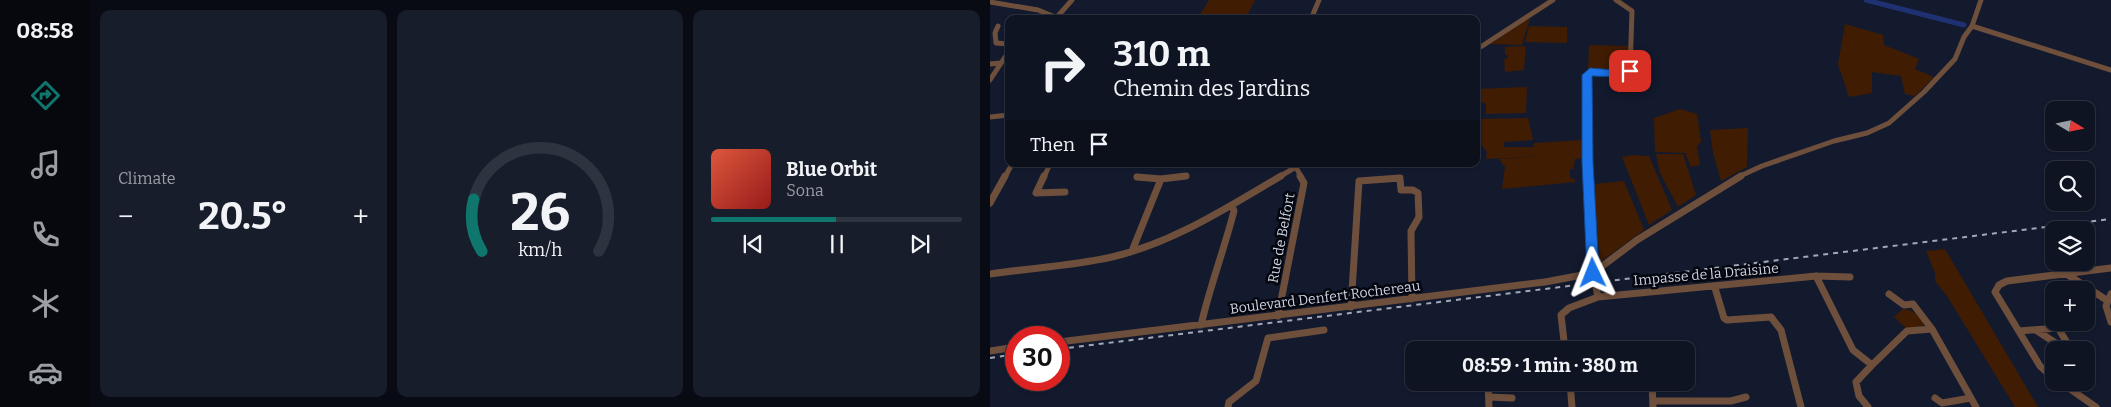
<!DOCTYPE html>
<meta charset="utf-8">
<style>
body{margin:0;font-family:Bitter,serif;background:#171d2a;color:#f1f3f6;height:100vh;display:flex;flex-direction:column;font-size:19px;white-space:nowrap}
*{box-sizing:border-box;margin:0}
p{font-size:16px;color:#9b9ea5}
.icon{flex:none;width:28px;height:28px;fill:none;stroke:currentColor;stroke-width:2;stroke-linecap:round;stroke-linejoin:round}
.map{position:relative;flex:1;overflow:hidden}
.drawer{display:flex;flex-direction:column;gap:10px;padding:10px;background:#080b13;width:900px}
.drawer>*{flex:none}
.banner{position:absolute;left:15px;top:15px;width:475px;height:152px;border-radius:10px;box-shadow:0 1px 4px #0004,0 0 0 1px #2e3340;background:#0e1422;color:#f1f3f6;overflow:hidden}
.needle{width:32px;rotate:100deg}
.fabs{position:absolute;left:1055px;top:101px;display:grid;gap:10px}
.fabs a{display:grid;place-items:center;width:50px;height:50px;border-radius:10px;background:#0e1422;box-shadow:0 1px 4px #0004,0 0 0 1px #2e3340;font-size:25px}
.speed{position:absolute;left:15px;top:326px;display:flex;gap:10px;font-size:25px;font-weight:700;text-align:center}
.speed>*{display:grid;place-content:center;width:65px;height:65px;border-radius:50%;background:#0e1422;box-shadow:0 1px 4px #0004,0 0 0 1px #2e3340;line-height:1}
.speed .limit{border:8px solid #d22;background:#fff;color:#111}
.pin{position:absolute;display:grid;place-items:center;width:42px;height:42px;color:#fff;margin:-21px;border-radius:10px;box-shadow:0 2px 8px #0006}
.me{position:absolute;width:55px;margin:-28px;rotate:358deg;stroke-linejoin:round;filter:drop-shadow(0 0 4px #0008)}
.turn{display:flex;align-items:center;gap:18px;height:105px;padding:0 25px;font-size:22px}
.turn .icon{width:65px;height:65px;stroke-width:2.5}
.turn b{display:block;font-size:35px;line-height:42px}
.then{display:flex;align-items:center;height:48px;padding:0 25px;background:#0003;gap:10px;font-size:19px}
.big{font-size:38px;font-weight:700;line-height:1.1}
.drawer .tile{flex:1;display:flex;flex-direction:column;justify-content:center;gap:8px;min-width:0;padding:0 18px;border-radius:10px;background:#171d2a}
.drawer .dial{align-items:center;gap:0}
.dial svg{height:130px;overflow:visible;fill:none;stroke:#2e3340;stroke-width:7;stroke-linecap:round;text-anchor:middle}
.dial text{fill:#f1f3f6;stroke:none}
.song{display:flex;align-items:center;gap:15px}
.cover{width:60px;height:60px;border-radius:8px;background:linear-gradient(135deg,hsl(10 70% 55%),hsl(0 70% 35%))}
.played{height:5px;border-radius:2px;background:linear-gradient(90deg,#0f766e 50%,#2e3340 50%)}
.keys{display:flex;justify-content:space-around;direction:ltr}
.heat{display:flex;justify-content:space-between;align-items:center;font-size:28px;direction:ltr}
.drawer .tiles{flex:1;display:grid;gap:10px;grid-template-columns:repeat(3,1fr)}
.trip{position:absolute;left:415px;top:341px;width:290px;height:50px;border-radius:10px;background:#0e1422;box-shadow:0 1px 4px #0004,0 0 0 1px #2e3340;font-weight:700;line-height:50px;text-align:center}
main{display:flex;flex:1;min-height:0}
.tab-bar{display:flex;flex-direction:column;width:90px;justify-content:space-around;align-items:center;background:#06080e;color:#9b9ea5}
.tab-bar .icon{width:35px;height:35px}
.tab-bar .selected{color:#0f766e}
.tab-bar b{font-size:22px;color:#f1f3f6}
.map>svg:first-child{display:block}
.green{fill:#401c02}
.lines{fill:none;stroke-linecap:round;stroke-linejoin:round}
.canal{stroke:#1f3172;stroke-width:5}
.minor-far1{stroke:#6e4f3c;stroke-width:5}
.minor{stroke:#6e4f3c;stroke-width:7}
.rail{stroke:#a2a8b8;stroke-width:2;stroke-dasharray:5 5;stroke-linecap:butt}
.route{fill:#1a73e8;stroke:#114b97}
.labels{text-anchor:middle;stroke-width:5;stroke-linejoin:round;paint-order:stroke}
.street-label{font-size:14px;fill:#ccd2e0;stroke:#04060e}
</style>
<main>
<nav class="tab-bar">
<b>08:58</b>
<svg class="icon selected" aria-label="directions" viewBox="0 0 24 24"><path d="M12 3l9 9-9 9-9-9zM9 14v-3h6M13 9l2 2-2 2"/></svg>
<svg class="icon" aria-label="music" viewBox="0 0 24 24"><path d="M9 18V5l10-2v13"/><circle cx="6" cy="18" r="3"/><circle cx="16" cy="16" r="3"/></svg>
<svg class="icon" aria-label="phone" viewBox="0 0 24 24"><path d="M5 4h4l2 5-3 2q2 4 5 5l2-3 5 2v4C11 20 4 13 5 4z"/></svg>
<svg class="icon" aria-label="climate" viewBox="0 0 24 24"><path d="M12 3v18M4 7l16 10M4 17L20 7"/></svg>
<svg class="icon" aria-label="car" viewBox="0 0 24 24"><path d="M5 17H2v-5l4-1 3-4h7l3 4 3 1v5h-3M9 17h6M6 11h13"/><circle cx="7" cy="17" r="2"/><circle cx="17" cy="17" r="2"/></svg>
</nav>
<section class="drawer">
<div class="tiles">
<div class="tile"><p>Climate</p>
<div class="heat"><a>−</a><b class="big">20.5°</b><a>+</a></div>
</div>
<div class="tile dial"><svg viewBox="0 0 100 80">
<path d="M14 69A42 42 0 1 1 86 69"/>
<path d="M14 69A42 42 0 0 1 9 37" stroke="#0f766e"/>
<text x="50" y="56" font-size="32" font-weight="700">26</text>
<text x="50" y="72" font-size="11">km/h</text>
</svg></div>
<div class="tile">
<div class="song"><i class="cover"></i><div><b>Blue Orbit</b><p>Sona</p></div></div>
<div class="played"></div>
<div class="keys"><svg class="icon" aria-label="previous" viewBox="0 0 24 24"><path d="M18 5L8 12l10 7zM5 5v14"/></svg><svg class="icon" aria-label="pause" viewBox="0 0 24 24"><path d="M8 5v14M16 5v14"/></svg><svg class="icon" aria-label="next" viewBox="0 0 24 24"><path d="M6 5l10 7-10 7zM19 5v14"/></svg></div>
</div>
</div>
</section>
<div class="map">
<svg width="1121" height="407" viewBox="0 0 1121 407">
<rect width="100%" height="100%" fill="#131a2e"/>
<!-- green -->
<path class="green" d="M219,0H265L255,19H207Z
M540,18L532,45L500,44Z
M855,24L893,35L894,45L929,59L925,69L944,77L925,96L915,94L911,76L882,72V93L859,97L848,64Z
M539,26L577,27V43L535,42Z
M599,45L639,46L638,71L634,73L598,69Z
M536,46L534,70L515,72L514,59H517L518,55H515V47Z
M537,87L536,113L496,114V104L486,100V89Z
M690,109L707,114L711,141L707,147L710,165L701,167L695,153L665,152L664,118Z
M538,118L543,140L514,142V147H544V143L594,140L596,158L585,159L583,169H580V177L585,180V182L512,189L515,167L509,159L553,156L496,159L497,152L486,138V119Z
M758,128L757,167L731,181L723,153L720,130Z
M666,154H693L706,195L688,207L670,173Z
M642,155L659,156L682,210L659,225L632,157Z
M634,181L654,230L610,262L603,184Z
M955,249L1048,407H1025L957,296L945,281V273L936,251Z
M913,309C925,310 929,316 935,325L917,329L904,317Z"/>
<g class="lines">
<!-- canal -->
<path class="canal" d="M876,0L974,25"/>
<!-- minor-far1 -->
<path class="minor-far1" d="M0,2L48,10L70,19
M67,17L82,0
M133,19L137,17
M321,19L329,0
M8,26L5,33L6,43L19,44
M982,26L1121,70
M486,50L563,0
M0,64L11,63
M0,80L19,51
M0,117L19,115
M306,167L311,177
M15,177L22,164
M54,177L60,164
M187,177L196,176
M289,177L311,164
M598,177L597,75L601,71L637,74L640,71L642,11L626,0
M748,177L772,166L844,141L877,133L899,123L934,92L965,59L974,37L982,26L991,0"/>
<!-- minor -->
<path class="minor" d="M54,176L46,193L75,192
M598,176L603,273L608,297
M147,177L171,179
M0,203L15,176
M142,251L171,179L196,176
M0,274C40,268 82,266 122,257C183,243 238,207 291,176
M1078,275L1118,301L1121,294
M826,276L863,350L882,365L866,382L869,396L878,407
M725,288L734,318L737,320L781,317L791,330L811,407
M899,294L914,305L923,304L942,329
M608,297L826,276L860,277
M1118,301L1116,306L1121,322
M361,307L369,181L410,178L411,190H423L428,193L429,217L421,231L422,299
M288,316L314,183L310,176
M211,325C220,286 234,250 244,211L242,206
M1029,331L1068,328L1081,349L1076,350L1046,330
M69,342L555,282L603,273L647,240L751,176
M504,350L540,347L541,350
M575,350L571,315L579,308L608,297
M0,351L26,347
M882,365L917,331L942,329L986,407
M1064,379L1050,366L1005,292L1009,285L1017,281L1121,268
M498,382L499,407
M580,382L582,407
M662,382L663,407
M1070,382L1106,407
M499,397L522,398
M945,398L952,403L981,398
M663,401H741L756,397
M238,407L239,402L266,381L278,338L334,330"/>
<!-- rail -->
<path class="rail" d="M69,349L1121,219
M0,358L26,354"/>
</g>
<!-- route -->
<path class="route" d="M600,68L635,71L640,68L645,71L637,77L602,76L603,162L609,273L603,279L597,273L592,162V75Z"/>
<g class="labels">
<!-- street labels -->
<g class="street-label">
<text transform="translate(291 238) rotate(-79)" y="5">Rue de Belfort</text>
<text transform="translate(716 274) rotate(-5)" y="5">Impasse de la Draisine</text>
<text transform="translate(335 297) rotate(-7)" y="5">Boulevard Denfert Rochereau</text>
</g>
</g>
</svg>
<div class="fabs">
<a><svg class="needle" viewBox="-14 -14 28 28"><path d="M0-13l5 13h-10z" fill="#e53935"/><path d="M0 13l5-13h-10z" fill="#9b9ea5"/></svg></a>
<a><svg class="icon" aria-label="search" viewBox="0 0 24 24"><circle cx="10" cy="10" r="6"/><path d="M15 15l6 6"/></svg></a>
<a><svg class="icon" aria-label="layers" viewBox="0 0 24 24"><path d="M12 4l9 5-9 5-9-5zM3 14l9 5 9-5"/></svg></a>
<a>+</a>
<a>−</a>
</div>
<div class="speed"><div class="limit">30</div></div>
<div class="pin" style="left:640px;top:71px;background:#d93025"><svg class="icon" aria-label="arrive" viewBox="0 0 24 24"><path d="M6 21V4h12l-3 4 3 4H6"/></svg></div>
<svg class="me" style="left:603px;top:273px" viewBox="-20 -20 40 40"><path d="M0-17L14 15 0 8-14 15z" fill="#1a73e8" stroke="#fff" stroke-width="4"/></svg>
<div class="trip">08:59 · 1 min · 380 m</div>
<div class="banner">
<div class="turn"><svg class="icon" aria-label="right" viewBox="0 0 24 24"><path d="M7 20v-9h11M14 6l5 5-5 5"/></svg><div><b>310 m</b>Chemin des Jardins</div></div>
<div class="then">Then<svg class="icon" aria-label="arrive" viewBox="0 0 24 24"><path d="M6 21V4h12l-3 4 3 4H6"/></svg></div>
</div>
</div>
</main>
